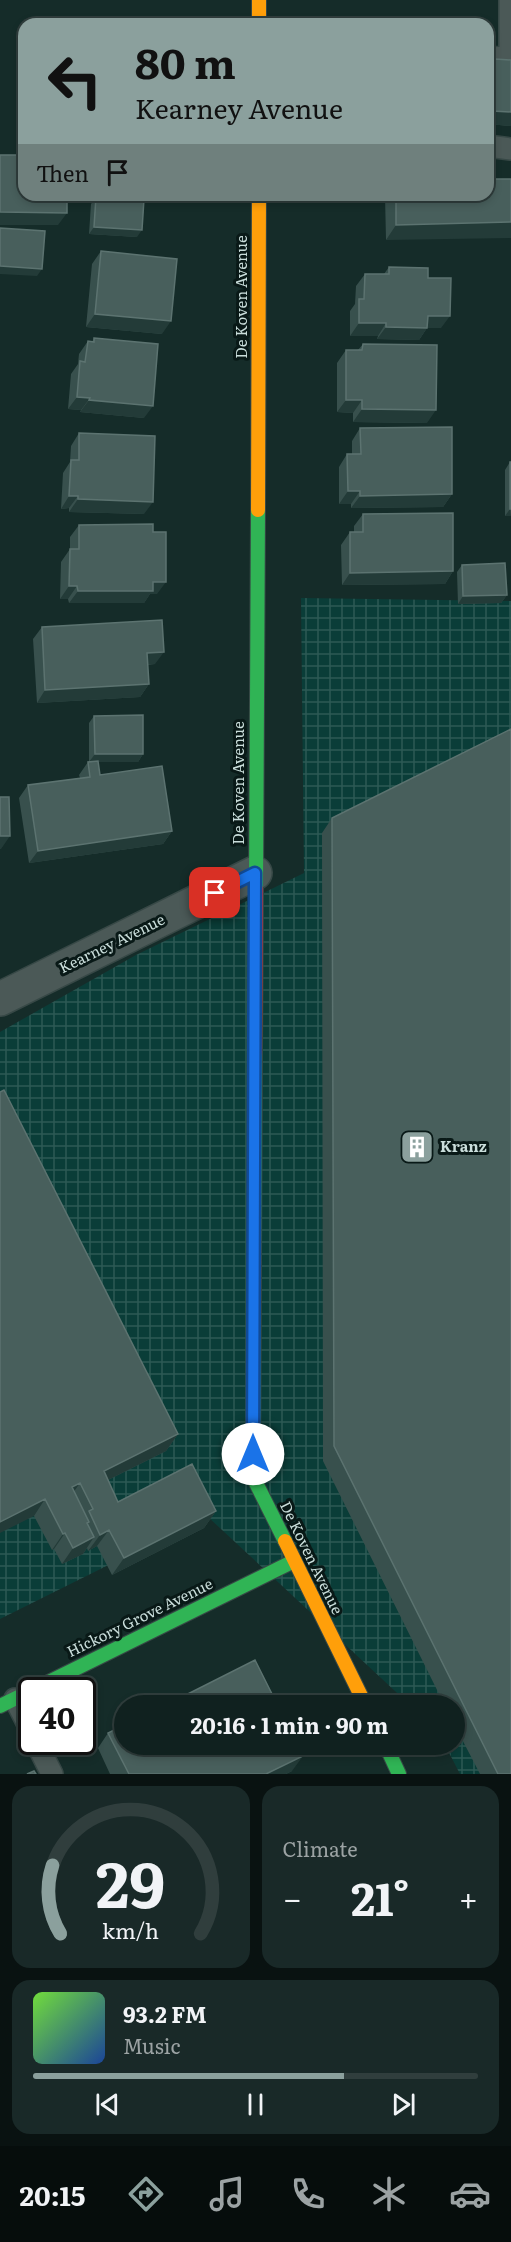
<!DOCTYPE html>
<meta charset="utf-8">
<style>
body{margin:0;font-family:Literata,serif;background:#192928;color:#f1f3f6;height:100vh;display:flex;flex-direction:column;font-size:22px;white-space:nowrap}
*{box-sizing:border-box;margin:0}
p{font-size:20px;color:#9ca3a4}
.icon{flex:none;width:33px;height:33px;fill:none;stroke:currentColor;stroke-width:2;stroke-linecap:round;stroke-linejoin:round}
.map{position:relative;height:1774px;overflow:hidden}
.details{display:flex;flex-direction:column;gap:12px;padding:12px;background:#091211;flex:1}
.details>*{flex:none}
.top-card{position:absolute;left:18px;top:18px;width:476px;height:183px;border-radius:18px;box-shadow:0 3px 9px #0003,0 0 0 2px #303e3d;background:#8ba09d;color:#111;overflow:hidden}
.speed{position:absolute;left:18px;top:1677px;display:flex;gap:12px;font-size:30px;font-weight:700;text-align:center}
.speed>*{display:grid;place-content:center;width:78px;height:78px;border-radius:50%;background:#10211f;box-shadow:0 3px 9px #0003,0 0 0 2px #303e3d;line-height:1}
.speed .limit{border:3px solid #111;border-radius:9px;background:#fff;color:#111}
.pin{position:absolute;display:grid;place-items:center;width:51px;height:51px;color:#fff;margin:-26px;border-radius:12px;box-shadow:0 3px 9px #0006}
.me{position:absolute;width:66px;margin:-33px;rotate:0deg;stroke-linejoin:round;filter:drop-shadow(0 0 4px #0008)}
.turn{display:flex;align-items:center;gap:21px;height:126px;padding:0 18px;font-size:27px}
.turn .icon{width:78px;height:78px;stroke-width:2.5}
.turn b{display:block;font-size:42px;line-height:51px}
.then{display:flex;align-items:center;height:57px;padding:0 18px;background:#0003;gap:12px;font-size:22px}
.big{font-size:45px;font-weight:700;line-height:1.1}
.details .card{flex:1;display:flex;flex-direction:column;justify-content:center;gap:9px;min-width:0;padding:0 21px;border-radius:18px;background:#192928}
.details .dial{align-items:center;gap:0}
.dial svg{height:156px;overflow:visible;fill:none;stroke:#303e3d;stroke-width:7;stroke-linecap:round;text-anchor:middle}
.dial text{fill:#f1f3f6;stroke:none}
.song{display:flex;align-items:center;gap:18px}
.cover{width:72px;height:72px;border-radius:9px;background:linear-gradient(135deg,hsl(100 70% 55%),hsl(220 70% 35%))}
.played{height:6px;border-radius:3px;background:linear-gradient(90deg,#8ba09d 70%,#303e3d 70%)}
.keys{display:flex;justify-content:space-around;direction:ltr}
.heat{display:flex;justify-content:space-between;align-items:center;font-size:33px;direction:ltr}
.details .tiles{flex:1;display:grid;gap:12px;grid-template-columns:1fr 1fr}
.card:last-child{grid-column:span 2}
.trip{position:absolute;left:114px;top:1695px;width:351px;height:60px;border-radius:30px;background:#10211f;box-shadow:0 3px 9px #0003,0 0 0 2px #303e3d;font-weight:700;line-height:60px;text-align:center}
.tabs{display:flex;height:96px;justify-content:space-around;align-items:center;background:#060d0c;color:#9ca3a4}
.tabs .icon{width:42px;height:42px}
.tabs .active{color:#8ba09d}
.tabs b{font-size:27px;color:#f1f3f6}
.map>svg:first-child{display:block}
.industrial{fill:url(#industrial-grid)}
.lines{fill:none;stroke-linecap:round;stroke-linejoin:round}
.lane-casing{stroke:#374846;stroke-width:24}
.street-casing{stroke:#374846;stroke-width:36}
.fast-casing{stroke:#374846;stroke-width:16}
.slow-casing{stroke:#374846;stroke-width:16}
.jam-casing{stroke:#374846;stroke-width:16}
.lane{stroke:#4b5957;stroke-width:21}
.street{stroke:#4b5957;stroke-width:33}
.fast{stroke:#30b455;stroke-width:14}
.slow{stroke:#ff9f0a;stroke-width:14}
.jam{stroke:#e5322d;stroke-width:14}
.wall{fill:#38504d}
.shaded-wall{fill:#233b38}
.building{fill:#485f5c;stroke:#5c7370;stroke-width:1.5}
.route-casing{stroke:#114b97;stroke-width:15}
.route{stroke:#1a73e8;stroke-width:10}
.labels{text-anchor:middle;stroke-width:6;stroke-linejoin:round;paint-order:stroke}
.street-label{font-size:15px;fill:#cadedb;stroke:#091917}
.poi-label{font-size:15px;font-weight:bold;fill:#cadedb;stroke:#091917;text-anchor:start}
</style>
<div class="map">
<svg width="511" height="1774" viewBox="0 0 511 1774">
<defs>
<pattern id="industrial-grid" width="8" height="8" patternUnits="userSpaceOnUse" patternTransform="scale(1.5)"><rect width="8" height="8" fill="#0a3d38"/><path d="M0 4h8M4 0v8" fill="none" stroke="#2c5954"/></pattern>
</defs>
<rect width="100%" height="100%" fill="#152c29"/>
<!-- industrial -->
<path class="industrial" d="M301,598L511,601V1774H460L445,1745L454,1744V1706L410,1705L207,1516L0,1619V1032L136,955L304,873Z"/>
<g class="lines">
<defs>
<path id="lane" d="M510,57V0
M488,58L511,57
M488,146L511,149
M15,1699L32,1732
M36,1742L52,1774"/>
<path id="street" d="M0,999L255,873"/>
<path id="fast" d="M256,889L258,510
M255,1052L253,1477L285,1541
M0,1706L294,1561
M385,1744L399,1774"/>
<path id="slow" d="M259,0V24
M258,510L259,195
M285,1541L366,1706"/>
<path id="jam" d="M255,1052L256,889"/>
</defs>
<!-- lane casing -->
<use href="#lane" class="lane-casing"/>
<!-- street casing -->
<use href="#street" class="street-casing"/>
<!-- fast casing -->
<use href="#fast" class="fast-casing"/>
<!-- slow casing -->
<use href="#slow" class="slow-casing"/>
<!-- jam casing -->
<use href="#jam" class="jam-casing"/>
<!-- lane -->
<use href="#lane" class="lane"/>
<!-- street -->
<use href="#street" class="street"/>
<!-- fast -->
<use href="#fast" class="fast"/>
<!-- slow -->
<use href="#slow" class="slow"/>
<!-- jam -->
<use href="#jam" class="jam"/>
</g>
<!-- wall -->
<path class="wall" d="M495,59L511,60V126L488,124V70Z
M386,195H488L386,240L385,196Z
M96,197L137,237L89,234L91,204Z
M101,251L162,334L86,327L92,264Z
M389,267L428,278L441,328H427L419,340L377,339L378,336H350V311L355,304L356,286L365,274H384Z
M94,338L144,418L80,412L81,410L68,409L71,374L78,364L79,354L88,341L92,342Z
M363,344L427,423L353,422V413L337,412V363L346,350H358Z
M360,428L452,494L443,507L351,508V504H339V467L347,454H352V441Z
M79,433L144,514L69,512V508L61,509L63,473L70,462L71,446Z
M510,462L511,516H505V470Z
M363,514L453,571L445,584L342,585L341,545L350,532H354V526Z
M79,525L157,594H150L144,603H69L68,599H60L61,562L70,549V537Z
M462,565L507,595L501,603L458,604L457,572Z
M42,627L155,664L147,665L149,684L140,697L37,703L33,639Z
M94,716L143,754L138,762H98L100,775L172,831L163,844L29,863L19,798L28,785L80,778L79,775L88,762H89V723Z
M332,818L511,1774H480L454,1724V1706H445L323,1461L322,833Z
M0,1092L178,1434L166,1451L108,1480L118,1502L216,1511L204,1528L112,1575L97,1546L88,1551L87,1548L83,1554L62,1564L54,1549L52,1550L34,1516Z
M108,1733L292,1771L286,1774H110L98,1748Z"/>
<!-- shaded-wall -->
<path class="shaded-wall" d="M492,111L511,112V126L488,124V117Z
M0,212L67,213L58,225H0Z
M511,222V238L386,240L396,225Z
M94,227L142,230L137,237L89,234Z
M0,266L42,269L37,276L0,274Z
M95,314L171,321L162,334L86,327Z
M428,316H450L441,328H427L419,340L377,339L386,327Z
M359,323H386L378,336H350Z
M77,397L90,398L81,410L68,409Z
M89,400L153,406L144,418L80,412Z
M346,400H362L353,413L337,412Z
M362,409L436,410L427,423L353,422Z
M348,491H360L351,504H339Z
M452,494L443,507L351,508L360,496Z
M69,496H78L69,508L61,509Z
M78,499L153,502L144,514L69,512Z
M510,509L511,516H505Z
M453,571L445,584L342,585L350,573Z
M153,582H166L157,594H150L144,603H69L78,591Z
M69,586H77L68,599H60Z
M507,595L501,603L458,604L463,596Z
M164,652L155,664L138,665L147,653Z
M149,684L140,697L37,703L45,690Z
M95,754H143L138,762H89Z
M172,831L163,844L29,863L38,851Z
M0,836H10L1,849H0Z
M178,1434L166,1451L92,1488L104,1471Z
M80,1483L68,1500L72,1487Z
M45,1499L34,1516L0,1533V1522Z
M216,1511L204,1528L112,1575L124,1558Z
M109,1530L97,1546L88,1551L100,1535Z
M65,1533L54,1549L52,1550L63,1534Z
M94,1537L83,1554L62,1564L73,1548Z
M303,1756L292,1771L286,1774H266Z"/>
<!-- building -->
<path class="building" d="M49,23H89L88,24H49Z
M495,59L511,60V112L492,111Z
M0,155H24V195H67V213L0,212Z
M488,179H511V222L396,225V195H488Z
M96,197L144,199L142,230L94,227Z
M0,228L45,231L42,269L0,266Z
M101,251L177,259L171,321L95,314Z
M389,267L428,268V278H451L450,316H428L427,328L386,327V323H359V299H364L365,274H389Z
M94,338L158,344L153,406L89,400L90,398L77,397L80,361L85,362L88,341L94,342Z
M363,344L437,345L436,410L362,409V400H346V350H362Z
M452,427V494L360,496V491H348L347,454H361L360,428Z
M79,433L155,436L153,502L78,499V496H69L71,460H79Z
M510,462H511V509H510Z
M453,513V571L350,573V532H363V514Z
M153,524V532H166V582H153V591H78L77,586H69L70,549H79V525Z
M505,563L507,595L463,596L462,565Z
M162,620L164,652L147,653L149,684L45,690L42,627Z
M143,715V754H95L94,716Z
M511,729V1774H498L334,1446L332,818Z
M98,761L100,775L162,766L172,831L38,851L28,785L90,777L88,762Z
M0,797H9L10,836H0Z
M4,1090L178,1434L104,1471L118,1502L192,1464L216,1511L124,1558L109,1530L100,1535L89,1511L93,1509L80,1483L72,1487L89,1522L87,1523L94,1537L73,1548L65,1533L63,1534L45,1499L0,1522V1092Z
M255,1660L278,1706H164Z
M124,1725V1744H297L303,1756L266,1774H129L108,1733Z
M34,1771L36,1774H27Z"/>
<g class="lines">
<defs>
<path id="route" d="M215,893L255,873L253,1454"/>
</defs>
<!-- route casing -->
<use href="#route" class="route-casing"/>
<!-- route -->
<use href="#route" class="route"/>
</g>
<!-- icons -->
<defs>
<symbol id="building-square" viewBox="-11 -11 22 22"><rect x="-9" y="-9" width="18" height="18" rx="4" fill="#8ba09d" stroke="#091917"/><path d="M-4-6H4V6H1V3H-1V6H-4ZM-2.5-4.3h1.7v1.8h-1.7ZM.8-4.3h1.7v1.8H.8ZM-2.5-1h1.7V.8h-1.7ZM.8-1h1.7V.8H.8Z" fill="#fff"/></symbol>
</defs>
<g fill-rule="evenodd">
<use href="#building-square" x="398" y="1128" width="38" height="38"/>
</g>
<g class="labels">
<!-- street labels -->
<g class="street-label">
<text transform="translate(242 297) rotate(-90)" y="5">De Koven Avenue</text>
<text transform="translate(239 783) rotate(-90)" y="5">De Koven Avenue</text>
<text transform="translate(112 944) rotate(-26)" y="5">Kearney Avenue</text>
<text transform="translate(311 1558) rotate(64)" y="5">De Koven Avenue</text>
<text transform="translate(140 1618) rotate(-26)" y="5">Hickory Grove Avenue</text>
</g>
<!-- poi labels -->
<g class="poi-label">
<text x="440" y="1152">Kranz</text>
</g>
</g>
</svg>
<div class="speed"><div class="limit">40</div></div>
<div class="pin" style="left:215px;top:893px;background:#d93025"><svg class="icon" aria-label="arrive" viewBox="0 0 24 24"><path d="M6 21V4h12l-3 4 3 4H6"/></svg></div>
<svg class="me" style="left:253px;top:1454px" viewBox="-20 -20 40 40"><circle r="19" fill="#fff"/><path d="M0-13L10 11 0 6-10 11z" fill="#1a73e8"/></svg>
<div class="trip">20:16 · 1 min · 90 m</div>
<div class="top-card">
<div class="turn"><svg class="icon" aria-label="left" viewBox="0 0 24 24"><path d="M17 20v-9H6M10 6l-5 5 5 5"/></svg><div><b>80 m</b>Kearney Avenue</div></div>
<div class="then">Then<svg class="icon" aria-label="arrive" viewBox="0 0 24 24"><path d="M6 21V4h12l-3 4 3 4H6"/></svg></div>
</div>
</div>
<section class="details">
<div class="tiles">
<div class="card dial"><svg viewBox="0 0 100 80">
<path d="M14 69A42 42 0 1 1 86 69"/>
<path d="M14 69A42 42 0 0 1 10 34" stroke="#8ba09d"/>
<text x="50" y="56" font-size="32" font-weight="700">29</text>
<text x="50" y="72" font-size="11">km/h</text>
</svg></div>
<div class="card"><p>Climate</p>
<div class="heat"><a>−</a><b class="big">21°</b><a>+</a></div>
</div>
<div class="card">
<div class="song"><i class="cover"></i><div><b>93.2 FM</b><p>Music</p></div></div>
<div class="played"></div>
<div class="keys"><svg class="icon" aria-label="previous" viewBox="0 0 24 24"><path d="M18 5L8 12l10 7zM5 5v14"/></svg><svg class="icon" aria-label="pause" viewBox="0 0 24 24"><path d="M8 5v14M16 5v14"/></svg><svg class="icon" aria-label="next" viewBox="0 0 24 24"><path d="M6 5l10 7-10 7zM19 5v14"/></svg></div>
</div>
</div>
</section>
<nav class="tabs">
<b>20:15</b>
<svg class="icon active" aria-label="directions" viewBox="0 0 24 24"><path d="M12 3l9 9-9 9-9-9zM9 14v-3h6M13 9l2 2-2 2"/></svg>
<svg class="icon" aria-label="music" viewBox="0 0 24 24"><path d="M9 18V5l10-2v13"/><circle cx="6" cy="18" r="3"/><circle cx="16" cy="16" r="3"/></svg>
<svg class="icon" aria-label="phone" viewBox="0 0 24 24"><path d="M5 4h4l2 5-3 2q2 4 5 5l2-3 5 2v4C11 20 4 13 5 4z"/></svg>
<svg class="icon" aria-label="climate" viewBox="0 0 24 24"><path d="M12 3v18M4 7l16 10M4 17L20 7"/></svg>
<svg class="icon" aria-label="car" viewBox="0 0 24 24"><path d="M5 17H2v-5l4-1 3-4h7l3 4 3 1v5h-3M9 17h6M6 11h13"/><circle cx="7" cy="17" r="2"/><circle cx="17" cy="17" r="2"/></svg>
</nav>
